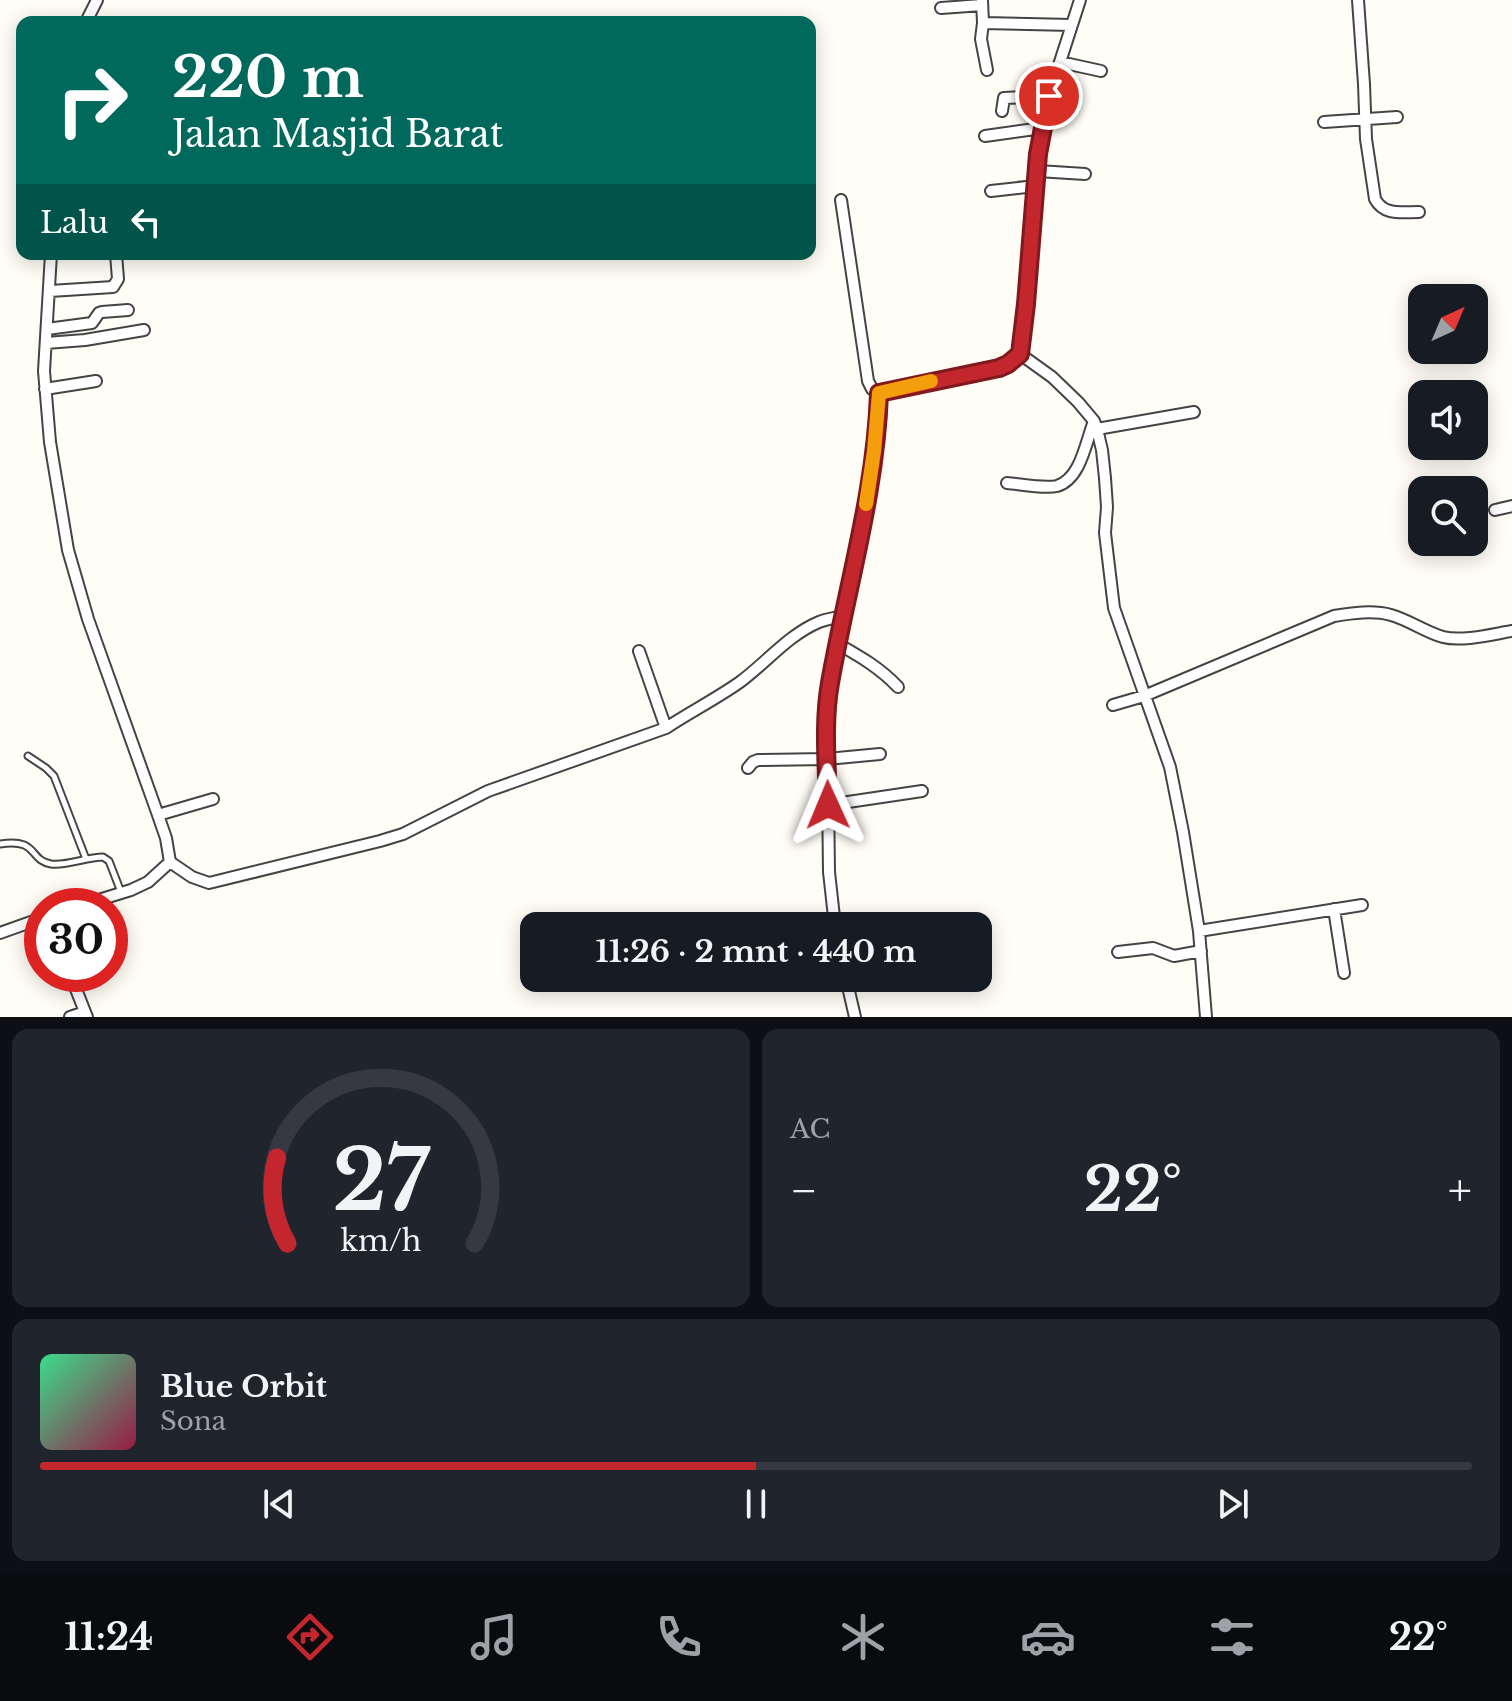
<!DOCTYPE html>
<html lang="id">
<meta charset="utf-8">
<style>
body{margin:0;font-family:"Libre Baskerville",serif;background:#20242c;color:#f1f3f6;height:100vh;display:flex;flex-direction:column;font-size:30px;white-space:nowrap}
*{box-sizing:border-box;margin:0}
p{font-size:26px;color:#9ea1a6}
.icon{flex:none;width:44px;height:44px;fill:none;stroke:currentColor;stroke-width:2;stroke-linecap:round;stroke-linejoin:round}
.map{position:relative;height:1017px;overflow:hidden}
.panel{display:flex;flex-direction:column;gap:12px;padding:12px;background:#0d0f14;flex:1}
.panel>*{flex:none}
.top-card{position:absolute;left:16px;top:16px;width:800px;height:244px;border-radius:16px;box-shadow:0 4px 20px #0003;background:#00695c;color:#fff;overflow:hidden}
.needle{width:52px;rotate:44deg}
.controls{position:absolute;left:1408px;top:284px;display:grid;gap:16px}
.controls a{display:grid;place-items:center;width:80px;height:80px;border-radius:16px;background:#171b24;box-shadow:0 4px 20px #0003;font-size:40px}
.speed{position:absolute;left:24px;top:888px;display:flex;gap:16px;font-size:40px;font-weight:700;text-align:center}
.speed>*{display:grid;place-content:center;width:104px;height:104px;border-radius:50%;background:#171b24;box-shadow:0 4px 20px #0003;line-height:1}
.speed .limit{border:12px solid #d22;background:#fff;color:#111}
.pin{position:absolute;display:grid;place-items:center;width:68px;height:68px;color:#fff;margin:-34px;border:4px solid #fff;border-radius:50%;box-shadow:0 2px 8px #0007}
.me{position:absolute;width:88px;margin:-44px;rotate:359deg;stroke-linejoin:round;filter:drop-shadow(0 0 6px #0008)}
.turn{display:flex;align-items:center;gap:28px;height:168px;padding:0 24px;font-size:36px}
.turn .icon{width:104px;height:104px;stroke-width:2.5}
.turn b{display:block;font-size:56px;line-height:68px}
.then{display:flex;align-items:center;height:76px;padding:0 24px;background:#0003;gap:16px;font-size:30px}
.big{font-size:60px;font-weight:700;line-height:1.1}
.panel .card{flex:1;display:flex;flex-direction:column;justify-content:center;gap:12px;min-width:0;padding:0 28px;border-radius:16px;background:#20242c}
.panel .dial{align-items:center;gap:0}
.dial svg{height:208px;overflow:visible;fill:none;stroke:#363941;stroke-width:7;stroke-linecap:round;text-anchor:middle}
.dial text{fill:#f1f3f6;stroke:none}
.song{display:flex;align-items:center;gap:24px}
.cover{width:96px;height:96px;border-radius:12px;background:linear-gradient(135deg,hsl(150 70% 55%),hsl(340 70% 35%))}
.played{height:8px;border-radius:4px;background:linear-gradient(90deg,#c4262e 50%,#363941 50%)}
.keys{display:flex;justify-content:space-around;direction:ltr}
.heat{display:flex;justify-content:space-between;align-items:center;font-size:44px;direction:ltr}
.panel .tiles{flex:1;display:grid;gap:12px;grid-template-columns:1fr 1fr}
.card:last-child{grid-column:span 2}
.trip{position:absolute;left:520px;top:912px;width:472px;height:80px;border-radius:16px;background:#171b24;box-shadow:0 4px 20px #0003;font-weight:700;line-height:80px;text-align:center}
.menu{display:flex;height:128px;justify-content:space-around;align-items:center;background:#090b0e;color:#9ea1a6}
.menu .icon{width:56px;height:56px}
.menu .active{color:#c4262e}
.menu b{font-size:36px;color:#f1f3f6}
.map>svg:first-child{display:block}
.lines{fill:none;stroke-linecap:round;stroke-linejoin:round}
.lane-casing{stroke:#444;stroke-width:9}
.street-casing{stroke:#444;stroke-width:14}
.lane{stroke:#fff;stroke-width:5}
.street{stroke:#fff;stroke-width:10}
.route-casing{stroke:#7f191e;stroke-width:20}
.route{stroke:#c4262e;stroke-width:14}
.slow{stroke:#f59e0b;stroke-width:14}
</style>
<div class="map">
<svg width="1512" height="1017" viewBox="0 0 1512 1017">
<rect width="100%" height="100%" fill="#fffdf5"/>
<g class="lines">
<defs>
<path id="lane" d="M28,756L46,768L54,776L86,859
M0,844C39,838 28,860 51,864C68,866 86,857 103,857L109,861L121,892"/>
<path id="street" d="M982,0L983,23L1072,25
M1358,0L1364,84L1366,139L1375,199C1384,216 1402,212 1419,212
M941,8L982,5
M86,22L97,0
M983,23L981,39L987,70
M1060,62L1101,71
M1002,111L1004,98L1049,96
M1324,122L1397,117
M985,136L1042,128
M1038,171L1085,174
M991,191L1035,186
M841,200L868,381L872,389L879,393
M51,254L44,371L50,442L68,550L88,619L158,815L166,838L170,862L148,882L131,890L79,906
M50,291L113,287L118,279L116,254
M47,329L92,323L99,313L102,312L128,310
M46,343L85,340L144,330
M1020,354L1052,377L1078,402L1094,421L1097,429L1102,450L1105,478L1107,507L1105,533L1114,608L1170,767L1183,832L1199,931L1206,1017
M45,389L96,381
M1097,429L1194,412
M1007,483C1020,484 1044,489 1057,486C1081,479 1086,441 1094,421
M1495,510L1512,506
M838,644C861,657 880,668 898,687
M639,651L666,728
M1113,705L1144,696L1334,616C1352,613 1373,610 1391,615C1409,620 1425,632 1443,637C1462,642 1493,634 1512,631
M748,768L753,762L758,760L827,759L880,754
M828,805L922,791
M158,815L213,799
M170,862L192,877L209,883L380,841L403,834L488,791L666,728C690,712 716,699 740,682C766,663 788,635 819,622C826,619 835,618 843,616
M1334,909L1344,973
M835,926L829,872L827,710C831,663 844,617 854,570C867,514 878,451 879,393L999,368C1013,362 1019,359 1023,343L1033,205L1042,128L1049,96L1080,0
M1199,931L1362,905
M0,933L42,918
M1118,952L1153,948L1174,956L1201,951
M70,974L87,1017
M846,978L855,1017
M70,1017L85,1012"/>
</defs>
<!-- lane casing -->
<use href="#lane" class="lane-casing"/>
<!-- street casing -->
<use href="#street" class="street-casing"/>
<!-- lane -->
<use href="#lane" class="lane"/>
<!-- street -->
<use href="#street" class="street"/>
</g>
<g class="lines">
<defs>
<path id="route" d="M828,805C827,765 823,722 830,683C847,586 876,491 879,393L999,368L1008,364L1020,354L1026,304L1038,154L1049,96"/>
</defs>
<!-- route casing -->
<use href="#route" class="route-casing"/>
<!-- route -->
<use href="#route" class="route"/>
<!-- slow -->
<path class="slow" d="M866,504L874,451L879,393L931,381"/>
</g>
</svg>
<div class="controls">
<a><svg class="needle" viewBox="-14 -14 28 28"><path d="M0-13l5 13h-10z" fill="#e53935"/><path d="M0 13l5-13h-10z" fill="#9ea1a6"/></svg></a>
<a><svg class="icon" aria-label="sound" viewBox="0 0 24 24"><path d="M4 9h4l5-4v14l-5-4H4zM17 9q2 3 0 6"/></svg></a>
<a><svg class="icon" aria-label="search" viewBox="0 0 24 24"><circle cx="10" cy="10" r="6"/><path d="M15 15l6 6"/></svg></a>
</div>
<div class="speed"><div class="limit">30</div></div>
<div class="pin" style="left:1049px;top:96px;background:#d93025"><svg class="icon" aria-label="arrive" viewBox="0 0 24 24"><path d="M6 21V4h12l-3 4 3 4H6"/></svg></div>
<svg class="me" style="left:828px;top:805px" viewBox="-20 -20 40 40"><path d="M0-17L14 15 0 8-14 15z" fill="#c4262e" stroke="#fff" stroke-width="4"/></svg>
<div class="trip">11:26 · 2 mnt · 440 m</div>
<div class="top-card">
<div class="turn"><svg class="icon" aria-label="right" viewBox="0 0 24 24"><path d="M7 20v-9h11M14 6l5 5-5 5"/></svg><div><b>220 m</b>Jalan Masjid Barat</div></div>
<div class="then">Lalu<svg class="icon" aria-label="left" viewBox="0 0 24 24"><path d="M17 20v-9H6M10 6l-5 5 5 5"/></svg></div>
</div>
</div>
<section class="panel">
<div class="tiles">
<div class="card dial"><svg viewBox="0 0 100 80">
<path d="M14 69A42 42 0 1 1 86 69"/>
<path d="M14 69A42 42 0 0 1 10 36" stroke="#c4262e"/>
<text x="50" y="56" font-size="32" font-weight="700">27</text>
<text x="50" y="72" font-size="11">km/h</text>
</svg></div>
<div class="card"><p>AC</p>
<div class="heat"><a>−</a><b class="big">22°</b><a>+</a></div>
</div>
<div class="card">
<div class="song"><i class="cover"></i><div><b>Blue Orbit</b><p>Sona</p></div></div>
<div class="played"></div>
<div class="keys"><svg class="icon" aria-label="previous" viewBox="0 0 24 24"><path d="M18 5L8 12l10 7zM5 5v14"/></svg><svg class="icon" aria-label="pause" viewBox="0 0 24 24"><path d="M8 5v14M16 5v14"/></svg><svg class="icon" aria-label="next" viewBox="0 0 24 24"><path d="M6 5l10 7-10 7zM19 5v14"/></svg></div>
</div>
</div>
</section>
<nav class="menu">
<b>11:24</b>
<svg class="icon active" aria-label="directions" viewBox="0 0 24 24"><path d="M12 3l9 9-9 9-9-9zM9 14v-3h6M13 9l2 2-2 2"/></svg>
<svg class="icon" aria-label="music" viewBox="0 0 24 24"><path d="M9 18V5l10-2v13"/><circle cx="6" cy="18" r="3"/><circle cx="16" cy="16" r="3"/></svg>
<svg class="icon" aria-label="phone" viewBox="0 0 24 24"><path d="M5 4h4l2 5-3 2q2 4 5 5l2-3 5 2v4C11 20 4 13 5 4z"/></svg>
<svg class="icon" aria-label="climate" viewBox="0 0 24 24"><path d="M12 3v18M4 7l16 10M4 17L20 7"/></svg>
<svg class="icon" aria-label="car" viewBox="0 0 24 24"><path d="M5 17H2v-5l4-1 3-4h7l3 4 3 1v5h-3M9 17h6M6 11h13"/><circle cx="7" cy="17" r="2"/><circle cx="17" cy="17" r="2"/></svg>
<svg class="icon" aria-label="filters" viewBox="0 0 24 24"><path d="M4 7h16M4 17h16"/><circle cx="9" cy="7" r="2"/><circle cx="15" cy="17" r="2"/></svg>
<b>22°</b>
</nav>
